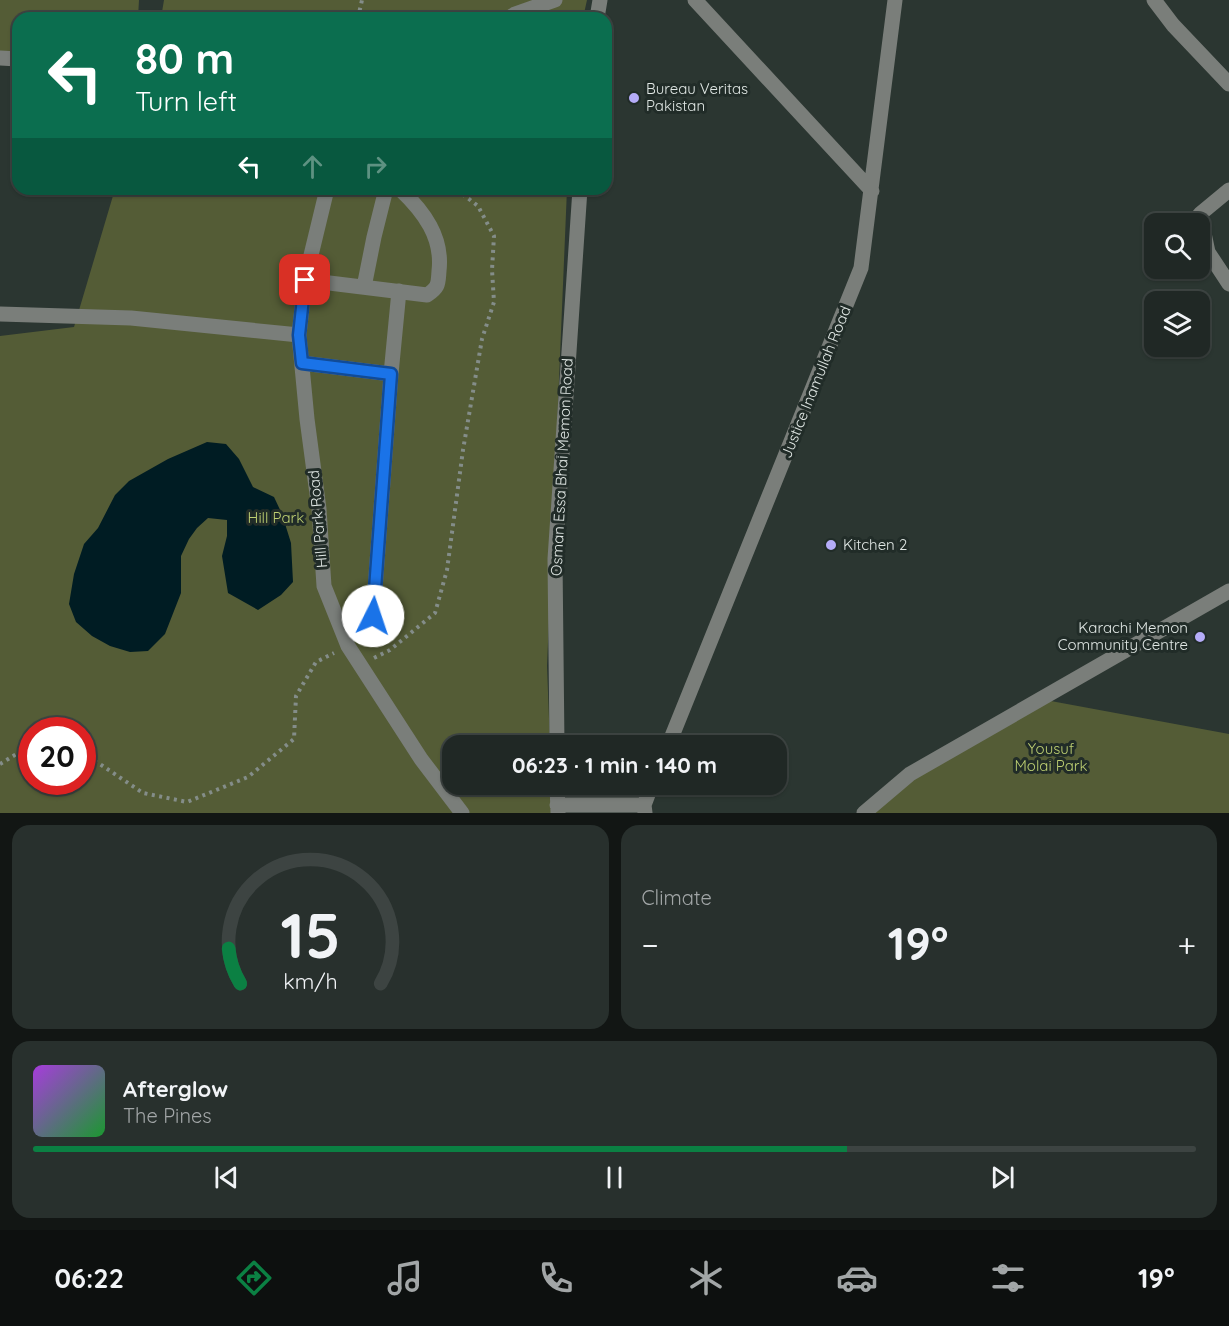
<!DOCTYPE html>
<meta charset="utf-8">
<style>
body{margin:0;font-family:Quicksand,sans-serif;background:#28302d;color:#f1f3f6;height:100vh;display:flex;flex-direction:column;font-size:22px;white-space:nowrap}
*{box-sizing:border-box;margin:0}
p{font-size:20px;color:#a2a6a7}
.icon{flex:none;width:33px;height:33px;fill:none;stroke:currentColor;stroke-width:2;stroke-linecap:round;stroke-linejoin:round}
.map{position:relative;height:813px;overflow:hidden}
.side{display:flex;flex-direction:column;gap:12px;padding:12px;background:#121614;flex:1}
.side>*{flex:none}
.guide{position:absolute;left:12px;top:12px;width:600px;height:183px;border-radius:18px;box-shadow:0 2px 4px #0004,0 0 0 2px #3d4442;background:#0b6e4f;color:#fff;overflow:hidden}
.fabs{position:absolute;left:1144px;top:213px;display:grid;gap:12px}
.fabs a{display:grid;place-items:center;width:66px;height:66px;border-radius:12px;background:#202825;box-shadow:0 2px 4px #0004,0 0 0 2px #3d4442;font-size:30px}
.speed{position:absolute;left:18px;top:717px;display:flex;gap:12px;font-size:30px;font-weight:700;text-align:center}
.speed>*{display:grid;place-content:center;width:78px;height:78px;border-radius:50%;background:#202825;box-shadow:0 2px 4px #0004,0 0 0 2px #3d4442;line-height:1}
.speed .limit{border:9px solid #d22;background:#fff;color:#111}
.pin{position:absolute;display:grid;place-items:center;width:51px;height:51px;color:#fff;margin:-26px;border-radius:12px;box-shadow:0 3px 9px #0006}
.me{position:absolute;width:66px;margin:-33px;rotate:4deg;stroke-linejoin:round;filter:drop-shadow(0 0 4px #0008)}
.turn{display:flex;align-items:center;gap:21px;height:126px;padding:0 24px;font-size:27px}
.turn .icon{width:78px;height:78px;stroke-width:2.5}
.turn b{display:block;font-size:42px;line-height:51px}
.lanes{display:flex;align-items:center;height:57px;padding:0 24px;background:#0003;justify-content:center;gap:30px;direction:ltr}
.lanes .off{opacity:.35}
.big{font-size:45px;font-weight:700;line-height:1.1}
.side .card{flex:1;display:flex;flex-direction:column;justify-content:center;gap:9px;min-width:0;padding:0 21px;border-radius:18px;background:#28302d}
.side .dial{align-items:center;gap:0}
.dial svg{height:156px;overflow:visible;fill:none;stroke:#3d4442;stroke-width:7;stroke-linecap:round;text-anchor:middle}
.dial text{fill:#f1f3f6;stroke:none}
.song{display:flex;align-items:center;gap:18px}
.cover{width:72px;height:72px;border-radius:9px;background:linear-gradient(135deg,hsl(280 70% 55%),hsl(130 70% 35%))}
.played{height:6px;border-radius:3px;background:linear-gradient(90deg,#0b8043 70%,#3d4442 70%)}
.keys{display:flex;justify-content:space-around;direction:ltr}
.heat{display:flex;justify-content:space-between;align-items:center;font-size:33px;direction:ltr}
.side .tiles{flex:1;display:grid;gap:12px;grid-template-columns:1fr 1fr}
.card:last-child{grid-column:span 2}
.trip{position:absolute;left:442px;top:735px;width:345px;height:60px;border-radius:18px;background:#202825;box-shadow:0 2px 4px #0004,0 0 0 2px #3d4442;font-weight:700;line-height:60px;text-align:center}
.tabs{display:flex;height:96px;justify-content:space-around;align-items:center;background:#0d100f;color:#a2a6a7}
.tabs .icon{width:42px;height:42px}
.tabs .on{color:#0b8043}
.tabs b{font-size:27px;color:#f1f3f6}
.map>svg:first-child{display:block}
.green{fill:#545c36;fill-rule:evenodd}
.water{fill:#001c23}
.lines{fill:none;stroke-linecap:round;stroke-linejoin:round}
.path{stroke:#848d89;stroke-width:4;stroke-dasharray:3 4.5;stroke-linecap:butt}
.minor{stroke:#7a7e7a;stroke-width:15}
.route-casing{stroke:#114b97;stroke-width:15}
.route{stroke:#1a73e8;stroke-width:10}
.poi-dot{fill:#b5acf8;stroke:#212c28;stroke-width:2}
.labels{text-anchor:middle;stroke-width:6;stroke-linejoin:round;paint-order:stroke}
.poi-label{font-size:15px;fill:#e0e7e4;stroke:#212c28;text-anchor:start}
.street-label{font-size:15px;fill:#e0e7e4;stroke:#212c28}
.park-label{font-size:15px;fill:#bed072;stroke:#212c28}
</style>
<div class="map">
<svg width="1229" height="813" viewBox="0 0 1229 813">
<rect width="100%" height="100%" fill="#2b3631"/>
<!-- green -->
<path class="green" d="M0,0H139L138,18H18V52L0,53Z
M164,0H587L583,18H161Z
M115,189H567L547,666L550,745L453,746V784L552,785L553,813H0V336L74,327ZM32,730H82V782H32Z
M1040,699L1229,734V813H864L910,774Z"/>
<!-- water -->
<path class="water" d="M207,442L226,444L239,459L253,487L274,497L282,514L291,543L293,582L281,595L258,610L228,593L222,556L227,536V520L208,518L197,528L189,539L181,556V593L165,634L148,651L130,652L110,646L92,636L76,622L69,604L74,574L84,544L98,528L115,495L129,481L168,459Z"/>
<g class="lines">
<!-- path -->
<path class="path" d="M358,18L362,0
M374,658L390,650L435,613L447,570L463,450L482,339L494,302L492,270L494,236L478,206L456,189
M82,752L143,793L187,802L248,777L294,739L296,696L316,662L334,653
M0,764L23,750L32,748"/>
<!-- minor -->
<path class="minor" d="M695,0L872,191
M1154,0L1173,25L1229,84
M509,18L515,14L555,0
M597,18L600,0
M0,58L18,59
M327,189L305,280L299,335L307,419L319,509L324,586L348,646L421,759L462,813
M1229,190L1200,214L1208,252L1229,284
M305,280L427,295C439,287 438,284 439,271C443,237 424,212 400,189
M364,287L374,237L386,189
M0,314L131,318L299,335
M302,363L391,374
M373,616L391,374L399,291
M557,746L555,559L580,189
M668,746L861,268L895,0
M557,784L558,813
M557,805H644
M645,813L644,805L652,784
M864,813L910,774L1229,591"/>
</g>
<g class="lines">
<defs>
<path id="route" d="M305,280L299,335L302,363L391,374L373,616"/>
</defs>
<!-- route casing -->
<use href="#route" class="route-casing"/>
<!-- route -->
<use href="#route" class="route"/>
</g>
<!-- markers -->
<g class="poi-dot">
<circle cx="634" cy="98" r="6"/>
<circle cx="831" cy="545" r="6"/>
<circle cx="1200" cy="637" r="6"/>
</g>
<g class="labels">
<!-- poi labels -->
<g class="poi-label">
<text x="646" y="94">Bureau Veritas<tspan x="646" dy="17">Pakistan</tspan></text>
<text x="843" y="550">Kitchen 2</text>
<text x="1188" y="633" text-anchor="end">Karachi Memon<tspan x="1188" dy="17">Community Centre</tspan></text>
</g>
<!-- street labels -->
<g class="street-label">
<text transform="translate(816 382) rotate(-68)" y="5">Justice Inamullah Road</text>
<text transform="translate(562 467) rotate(-87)" y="5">Osman Essa Bhai Memon Road</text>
<text transform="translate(318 519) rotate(-95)" y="5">Hill Park Road</text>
</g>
<!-- park labels -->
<g class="park-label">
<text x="276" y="523">Hill Park</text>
<text x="1051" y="754">Yousuf<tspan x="1051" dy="17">Molai Park</tspan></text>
</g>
</g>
</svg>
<div class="fabs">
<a><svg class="icon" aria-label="search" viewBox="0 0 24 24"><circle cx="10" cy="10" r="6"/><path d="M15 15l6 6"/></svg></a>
<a><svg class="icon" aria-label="layers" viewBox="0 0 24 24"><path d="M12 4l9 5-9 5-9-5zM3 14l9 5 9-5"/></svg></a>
</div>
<div class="speed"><div class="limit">20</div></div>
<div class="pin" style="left:305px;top:280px;background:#d93025"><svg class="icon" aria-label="arrive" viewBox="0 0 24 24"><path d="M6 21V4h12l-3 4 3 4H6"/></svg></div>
<svg class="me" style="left:373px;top:616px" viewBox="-20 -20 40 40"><circle r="19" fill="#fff"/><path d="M0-13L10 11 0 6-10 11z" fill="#1a73e8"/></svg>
<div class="trip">06:23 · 1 min · 140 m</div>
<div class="guide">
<div class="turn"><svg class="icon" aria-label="left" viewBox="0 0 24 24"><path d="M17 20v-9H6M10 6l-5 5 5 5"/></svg><div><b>80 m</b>Turn left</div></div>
<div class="lanes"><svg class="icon" aria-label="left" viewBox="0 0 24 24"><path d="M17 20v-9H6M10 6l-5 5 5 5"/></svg><svg class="icon off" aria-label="ahead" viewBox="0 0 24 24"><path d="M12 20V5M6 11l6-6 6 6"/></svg><svg class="icon off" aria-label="right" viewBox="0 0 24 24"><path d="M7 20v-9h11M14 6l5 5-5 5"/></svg></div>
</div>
</div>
<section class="side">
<div class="tiles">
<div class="card dial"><svg viewBox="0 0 100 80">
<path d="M14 69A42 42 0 1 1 86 69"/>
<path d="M14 69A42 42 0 0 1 8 51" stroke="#0b8043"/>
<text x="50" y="56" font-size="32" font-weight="700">15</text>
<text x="50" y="72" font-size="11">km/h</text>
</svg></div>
<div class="card"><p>Climate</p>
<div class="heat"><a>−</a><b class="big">19°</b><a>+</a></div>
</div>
<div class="card">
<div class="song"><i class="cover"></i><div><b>Afterglow</b><p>The Pines</p></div></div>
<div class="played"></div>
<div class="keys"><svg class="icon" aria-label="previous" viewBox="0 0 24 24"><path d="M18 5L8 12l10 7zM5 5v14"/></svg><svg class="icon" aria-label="pause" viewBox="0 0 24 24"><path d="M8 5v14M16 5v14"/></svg><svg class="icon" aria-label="next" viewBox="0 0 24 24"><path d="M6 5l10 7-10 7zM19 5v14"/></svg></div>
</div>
</div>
</section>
<nav class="tabs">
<b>06:22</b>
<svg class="icon on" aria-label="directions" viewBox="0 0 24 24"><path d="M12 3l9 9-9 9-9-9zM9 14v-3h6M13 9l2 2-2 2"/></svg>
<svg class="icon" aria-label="music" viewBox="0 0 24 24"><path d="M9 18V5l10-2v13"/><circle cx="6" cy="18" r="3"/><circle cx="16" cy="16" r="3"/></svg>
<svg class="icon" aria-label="phone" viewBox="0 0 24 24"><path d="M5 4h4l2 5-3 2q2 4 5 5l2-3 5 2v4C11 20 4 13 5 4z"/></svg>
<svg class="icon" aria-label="climate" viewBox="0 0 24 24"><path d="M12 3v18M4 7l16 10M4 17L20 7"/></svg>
<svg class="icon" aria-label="car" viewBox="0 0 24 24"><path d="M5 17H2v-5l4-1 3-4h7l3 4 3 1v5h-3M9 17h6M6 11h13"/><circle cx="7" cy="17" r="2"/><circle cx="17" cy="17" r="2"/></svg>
<svg class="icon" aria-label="filters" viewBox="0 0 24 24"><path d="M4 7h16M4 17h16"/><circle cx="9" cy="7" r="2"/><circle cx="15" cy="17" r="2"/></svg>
<b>19°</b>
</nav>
